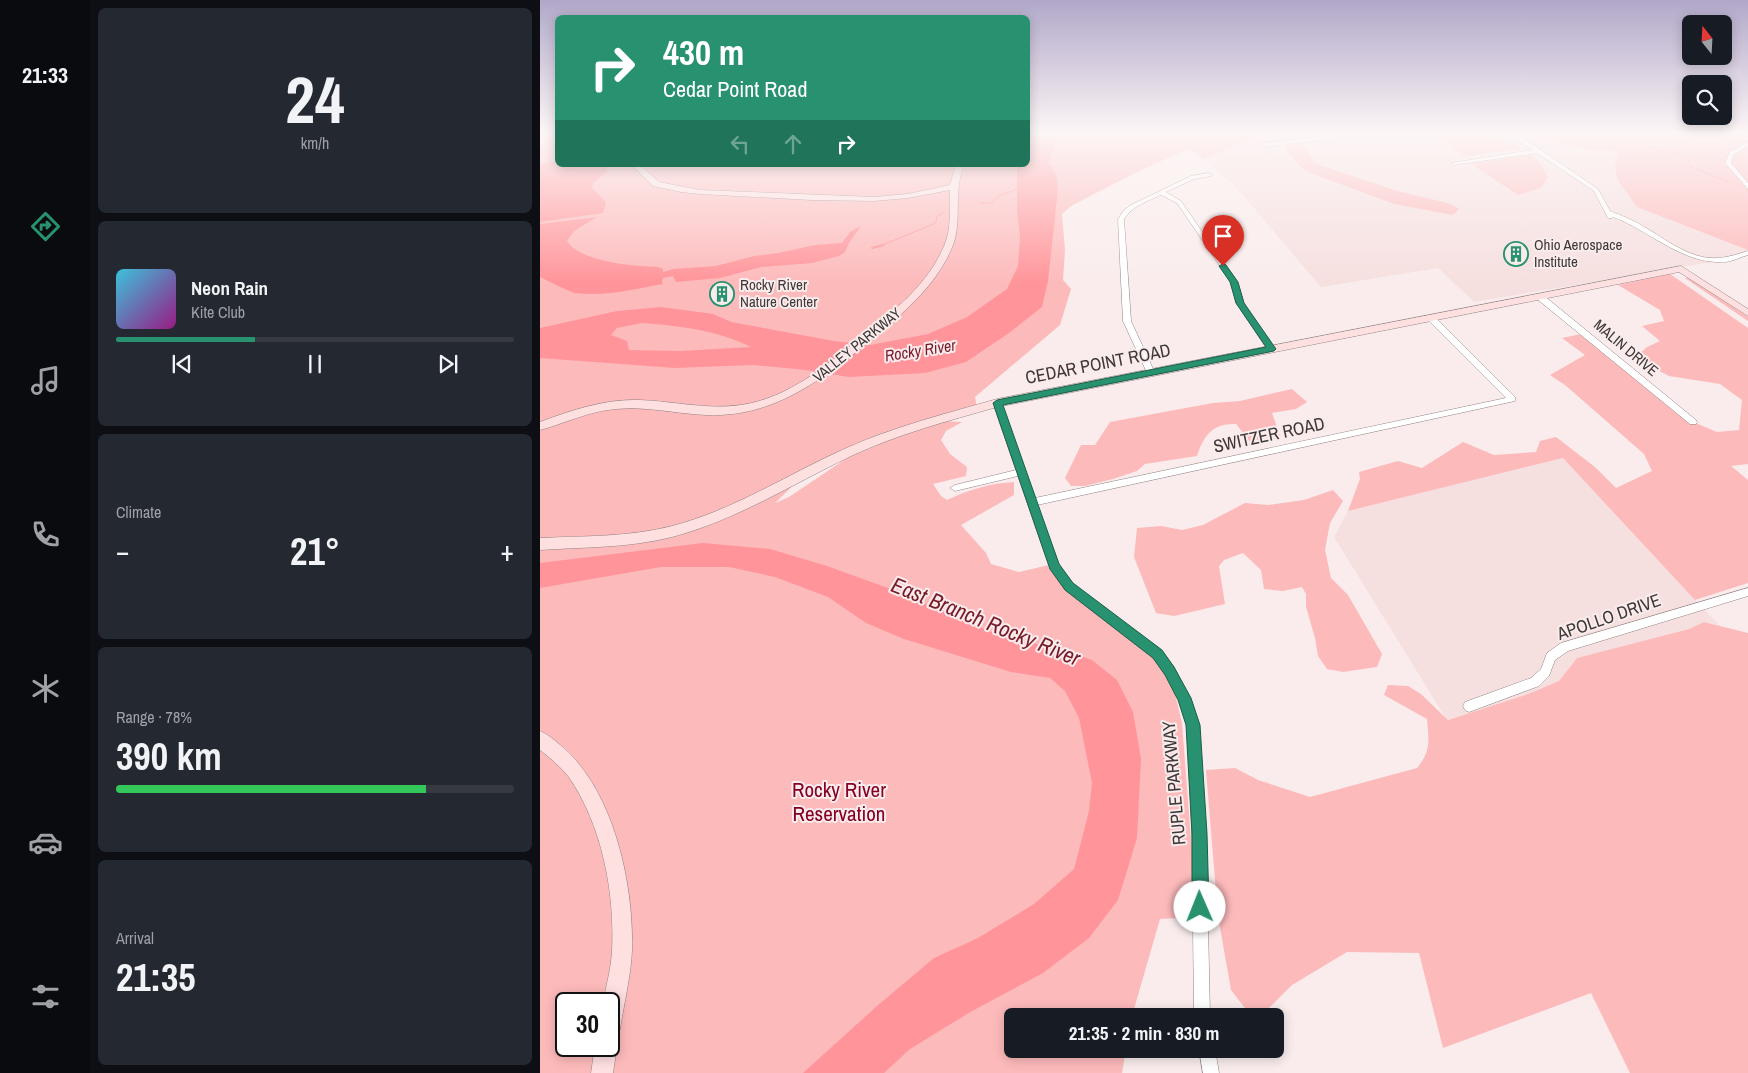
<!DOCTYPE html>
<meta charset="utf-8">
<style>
body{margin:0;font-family:"Archivo Narrow",sans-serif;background:#242831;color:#f1f3f6;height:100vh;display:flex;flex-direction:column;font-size:19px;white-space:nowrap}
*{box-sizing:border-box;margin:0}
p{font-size:16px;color:#9ea1a6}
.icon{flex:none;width:28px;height:28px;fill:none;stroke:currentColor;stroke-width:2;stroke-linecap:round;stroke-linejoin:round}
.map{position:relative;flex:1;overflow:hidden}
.sheet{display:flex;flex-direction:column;gap:8px;padding:8px;background:#0d0f14;width:450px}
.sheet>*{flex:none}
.hud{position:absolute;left:15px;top:15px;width:475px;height:152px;border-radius:8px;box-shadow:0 2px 12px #0003;background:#289270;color:#fff;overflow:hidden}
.needle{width:32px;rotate:342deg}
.controls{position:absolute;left:1142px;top:15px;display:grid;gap:10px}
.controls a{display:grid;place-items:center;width:50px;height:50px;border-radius:8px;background:#171b24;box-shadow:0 2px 12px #0003;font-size:25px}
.speed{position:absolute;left:15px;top:992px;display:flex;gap:10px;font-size:25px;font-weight:700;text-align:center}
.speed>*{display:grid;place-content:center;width:65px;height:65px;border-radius:50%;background:#171b24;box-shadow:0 2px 12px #0003;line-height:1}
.speed .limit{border:2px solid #111;border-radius:8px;background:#fff;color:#111}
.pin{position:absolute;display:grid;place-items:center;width:42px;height:42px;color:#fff;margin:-51px -21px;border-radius:50% 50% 50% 0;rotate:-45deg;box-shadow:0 0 5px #0007}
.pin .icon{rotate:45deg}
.me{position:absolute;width:55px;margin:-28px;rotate:359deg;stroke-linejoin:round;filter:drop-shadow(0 0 4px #0008)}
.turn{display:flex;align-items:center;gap:18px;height:105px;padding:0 25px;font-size:22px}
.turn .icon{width:65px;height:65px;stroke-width:2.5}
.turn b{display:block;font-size:35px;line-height:42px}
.lanes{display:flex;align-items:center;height:48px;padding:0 25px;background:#0003;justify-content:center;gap:25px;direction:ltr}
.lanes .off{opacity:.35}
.big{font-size:38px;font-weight:700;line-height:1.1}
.sheet .card{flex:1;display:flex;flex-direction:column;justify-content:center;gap:8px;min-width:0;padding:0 18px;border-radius:8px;background:#242831}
.sheet .dial{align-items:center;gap:0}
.dial b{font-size:65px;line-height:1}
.song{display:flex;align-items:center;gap:15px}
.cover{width:60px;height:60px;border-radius:8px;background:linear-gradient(135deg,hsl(190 70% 55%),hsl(310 70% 35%))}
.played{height:5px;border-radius:2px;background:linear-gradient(90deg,#289270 35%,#363941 35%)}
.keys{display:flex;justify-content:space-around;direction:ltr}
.heat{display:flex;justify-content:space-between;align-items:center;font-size:28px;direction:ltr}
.charge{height:8px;border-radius:4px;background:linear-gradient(90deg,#34c759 78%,#363941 0)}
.trip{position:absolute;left:464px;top:1008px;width:280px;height:50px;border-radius:8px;background:#171b24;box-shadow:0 2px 12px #0003;font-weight:700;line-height:50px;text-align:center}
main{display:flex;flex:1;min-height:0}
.tab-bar{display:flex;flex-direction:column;width:90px;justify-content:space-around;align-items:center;background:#090b0e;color:#9ea1a6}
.tab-bar .icon{width:35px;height:35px}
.tab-bar .selected{color:#289270}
.tab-bar b{font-size:22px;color:#f1f3f6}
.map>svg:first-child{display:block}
.built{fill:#f6dfdf}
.green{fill:#fdbabb;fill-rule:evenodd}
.water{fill:#ff959a;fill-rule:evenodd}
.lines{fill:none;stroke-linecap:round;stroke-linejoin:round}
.stream-far1{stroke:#ff959a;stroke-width:1}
.stream{stroke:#ff959a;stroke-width:2}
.street-casing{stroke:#908383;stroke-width:1}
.secondary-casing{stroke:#908383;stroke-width:1}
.street{fill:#fff;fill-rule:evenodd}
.secondary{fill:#fee0e1;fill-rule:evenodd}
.route{fill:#289270;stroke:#1a5f49}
.labels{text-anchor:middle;stroke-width:4;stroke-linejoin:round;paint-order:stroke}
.far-poi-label{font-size:15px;fill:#3e3838;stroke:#faecec;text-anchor:start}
.far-street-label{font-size:15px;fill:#3e3838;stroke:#faecec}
.far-water-label{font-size:16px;font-style:italic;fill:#771b29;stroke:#faecec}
.street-label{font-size:18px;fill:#3e3838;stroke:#faecec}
.near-park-label{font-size:21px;fill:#840024;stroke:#faecec}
.near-water-label{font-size:22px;font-style:italic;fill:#771b29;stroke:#faecec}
</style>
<main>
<nav class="tab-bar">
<b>21:33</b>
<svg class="icon selected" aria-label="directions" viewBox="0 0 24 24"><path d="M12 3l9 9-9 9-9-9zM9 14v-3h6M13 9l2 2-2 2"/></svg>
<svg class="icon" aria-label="music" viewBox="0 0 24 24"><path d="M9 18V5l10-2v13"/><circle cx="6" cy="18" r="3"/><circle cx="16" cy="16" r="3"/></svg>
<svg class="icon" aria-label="phone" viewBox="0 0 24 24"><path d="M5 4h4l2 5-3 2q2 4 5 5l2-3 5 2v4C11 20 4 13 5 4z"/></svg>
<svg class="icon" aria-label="climate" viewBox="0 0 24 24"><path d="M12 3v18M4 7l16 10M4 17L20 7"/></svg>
<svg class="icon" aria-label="car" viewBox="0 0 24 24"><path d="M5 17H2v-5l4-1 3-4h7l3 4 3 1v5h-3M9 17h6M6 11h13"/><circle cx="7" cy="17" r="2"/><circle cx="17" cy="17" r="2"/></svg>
<svg class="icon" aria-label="filters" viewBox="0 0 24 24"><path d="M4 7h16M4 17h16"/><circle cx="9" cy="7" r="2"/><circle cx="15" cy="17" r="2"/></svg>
</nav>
<section class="sheet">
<div class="card dial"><b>24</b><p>km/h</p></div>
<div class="card">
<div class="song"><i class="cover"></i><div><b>Neon Rain</b><p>Kite Club</p></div></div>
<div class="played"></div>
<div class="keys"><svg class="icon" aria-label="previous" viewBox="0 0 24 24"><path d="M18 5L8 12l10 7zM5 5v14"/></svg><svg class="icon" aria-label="pause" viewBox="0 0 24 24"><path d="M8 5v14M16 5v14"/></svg><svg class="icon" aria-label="next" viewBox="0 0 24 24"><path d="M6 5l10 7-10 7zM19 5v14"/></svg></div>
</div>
<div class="card"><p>Climate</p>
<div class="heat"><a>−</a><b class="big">21°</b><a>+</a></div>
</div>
<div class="card"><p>Range · 78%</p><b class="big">390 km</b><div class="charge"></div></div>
<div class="card"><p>Arrival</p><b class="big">21:35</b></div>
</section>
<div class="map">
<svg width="1208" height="1073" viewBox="0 0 1208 1073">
<rect width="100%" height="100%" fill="#faecec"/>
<!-- built -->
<path class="built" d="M666,133H1208V256L934,302L898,268L781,287L696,187L651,148Z
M1023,458L1179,625L1164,622L1149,629L1037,658L1019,681L988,694L907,720L794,537L808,511Z"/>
<!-- green -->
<path class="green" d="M0,133H17L18,165H488V133H711L716,141L702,143L663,159L650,148L595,173L531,206L522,214L525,250L523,280L531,289L520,325L435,397L437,408L321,443L271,468L235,503L249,497L310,456L342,441L400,421L422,422L406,431L401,440L410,454L427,467L426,476L393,484L401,496L407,500C428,490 451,483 474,482V495L421,525L446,553L451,564L479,572L513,564L520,576L610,653L624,670L634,689L642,723L657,917L620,919L592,1016H472V1049H586L582,1073H0ZM26,1004H69V1046H26Z
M894,133C929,133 950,131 982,148L929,156L923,155Z
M1005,133H1208V250L1097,207L1077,179L1075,165L1078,155L1075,151L1053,150L1003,139Z
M755,142L765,148L777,164L857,191L911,204L919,209L913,215L854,204L768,172L761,167L746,150L748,144Z
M992,155L1001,164L1008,177L1001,188L978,195L934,166L935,163Z
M1130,274L1208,328V464L1191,466L1208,480V583L1155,600L1023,458L808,511L820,479L819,472L858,461L882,468L923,442L954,455L996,452L1000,441L1016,437L1055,467L1076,488L1112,471L1104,454L1025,385L1010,375L1045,355L1022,338L1046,333L1153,422L1177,432L1199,430L1202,400L1180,384L1129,376L1108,365L1098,355L1107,347L1120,341L1102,326L1124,321L1120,310L1078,285Z
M1145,278H1150L1208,317V321Z
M752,389L767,402L756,409L732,413L740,436L725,443H711L696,424C674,423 664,434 657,456L605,464L597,471L573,479L545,486H531L525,478L541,445H555L570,422L673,403L700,401Z
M793,490L803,501L790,523L785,550L791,578L808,595L842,654L837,667L803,672L787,669L778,656L775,638L766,607V594L762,587L743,591L724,589L721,570L703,553L684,560L679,566L685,604L634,616L616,613L594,557L597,528L621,526L642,530L663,525L705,503L728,505L764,500Z
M1164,622L1208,633V1073H1090L1051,993L903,1048L879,953L807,952L752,985L721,1016H711L691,990L678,916L666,770L695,768L718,780L770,797L877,768C891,751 889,741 887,719L844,695L848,685L868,686L881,694L908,720L988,694L1019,681L1037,658L1149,629Z"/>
<!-- water -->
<path class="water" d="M488,133H517L509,164L516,174L518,189L508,281L502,307L469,333L426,362L385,373L309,377L266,370L213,365L135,368L0,358V328L77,311L121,307L173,314L191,322L294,341L330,345L388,334L427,317L467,289L478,266L480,237L477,212V165H488ZM102,323C140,326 177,330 211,347L140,351L89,350L87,341L71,335L77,328Z
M17,161L18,165H65L67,167V172L53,183L52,188L66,202L63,213L0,222V164Z
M57,217L34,231L27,241C40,262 93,266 118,267L123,269V272L133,269L176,266L214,256L238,253L275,245L302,243L310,232L321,226L309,243L305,252L299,256L272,263L221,267L180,278L136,282L133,276L123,278L122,282L123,284C95,289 65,297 35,293C28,291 8,281 0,277V224Z
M163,543L230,549L287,566L348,588L461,636L520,649L552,660L577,680L593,712L601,759L597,838L578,900L549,938L503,973L432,1011L370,1049L344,1073H263L337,1006L394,958L438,938L494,904L534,869L549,811L552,783L539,718L525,691L510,678L471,672L364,639L326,623L288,597L235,577L189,567H121L0,588V563Z"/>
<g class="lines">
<!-- stream-far1 -->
<path class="stream-far1" d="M1091,133L1088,138L1090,142L1143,156L1150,160L1147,163L1152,167L1188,182
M440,203H451L457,197L477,189
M338,247L391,225L396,222L397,216L404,212"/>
<!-- stream -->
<path class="stream" d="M332,248L343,245"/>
<defs>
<path id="street" d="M816,133H833L725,147L722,145L725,143Z
M969,133H976L1058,189L1070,211C1083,216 1095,221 1106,228C1125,239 1146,256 1170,258C1183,259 1195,255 1208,251V255C1201,257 1193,261 1186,262C1142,265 1111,231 1073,217L1072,218H1068L1054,191L997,153L914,165L911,163L993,150Z
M1208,142V146L1194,154L1191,163L1208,183V189L1185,163L1190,152Z
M669,173L672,175L671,176L654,179L626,192L641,201L697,282L704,303L735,349L731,351L727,349L696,303L691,282L637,203L621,195C608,201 592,206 584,219L591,321L615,373L611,376L608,375L583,321L578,219L584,210L591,205L651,176Z
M997,295H1003L1156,420L1157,422L1156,424H1150L997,299Z
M889,317H895L975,397V401L497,505L519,564L533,584L621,650L634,667L648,694L659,725L666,834L670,1016H654L652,834L647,725L639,699L626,675L613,658L525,590L510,569L478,476L415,491L410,488L415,485L476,470L453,403L457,400L461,403L495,498L966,398L889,321Z
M1208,588V596L1028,651L1015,660L1009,676L999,686L929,712L925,710L923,706L925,702L991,678L1001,669L1007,653L1021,643Z
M659,1049H675L679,1073H663Z"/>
<path id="secondary" d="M92,165H100L119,182L160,190L334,197L368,194L410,185L416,165H424C412,193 424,223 411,250C394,288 362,314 331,340C283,379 233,418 167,415C137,414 107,406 76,409C49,411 26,423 0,430V422C32,410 65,399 99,400C133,401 166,410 201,405C249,398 287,365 324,335C355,310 388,284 404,246C412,228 409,209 410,190L368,198L334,201L272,200L160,194L141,192L113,186Z
M1141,266L1208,309V316L1139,272L457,407C408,421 358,434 311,456C251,485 196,520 132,537C89,548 44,547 0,550V538C44,536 90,537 132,526C193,510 245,476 302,450C352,427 405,414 457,399Z
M0,731C7,734 13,739 19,744C73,787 94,883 92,950C91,976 84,1003 80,1029L77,1037L73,1038L77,1046L73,1073H51L55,1046H69V1004H63C66,986 71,969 72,951C75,893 62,824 28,776C20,766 10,758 0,750Z"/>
</defs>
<!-- street casing -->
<use href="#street" class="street-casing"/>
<!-- secondary casing -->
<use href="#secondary" class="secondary-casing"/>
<!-- street -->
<use href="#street" class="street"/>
<!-- secondary -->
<use href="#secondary" class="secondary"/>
</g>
<!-- sky -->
<linearGradient id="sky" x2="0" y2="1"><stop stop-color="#b1a8c9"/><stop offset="0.47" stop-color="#fdf6f6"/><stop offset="1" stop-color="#fdf6f6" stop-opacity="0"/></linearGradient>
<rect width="1208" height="283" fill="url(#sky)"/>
<!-- route -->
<path class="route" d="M683,264L686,265L698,282L704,303L736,349L734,351L463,405L519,564L533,583L622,650L634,667L651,698L660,725L667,834L669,907L666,912L660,915L655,912L652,907V834L646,725L638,700L625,675L613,658L525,590L510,569L453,403L457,400L726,347L696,303L690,282L679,266Z"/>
<!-- icons -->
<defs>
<symbol id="building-ring" viewBox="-11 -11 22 22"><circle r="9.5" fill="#faecec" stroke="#289270" stroke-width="1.5"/><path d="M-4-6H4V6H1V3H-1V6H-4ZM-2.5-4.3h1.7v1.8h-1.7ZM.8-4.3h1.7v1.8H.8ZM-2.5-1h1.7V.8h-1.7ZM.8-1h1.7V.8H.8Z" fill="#289270"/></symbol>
</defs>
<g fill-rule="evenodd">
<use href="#building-ring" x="962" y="240" width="28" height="28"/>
<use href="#building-ring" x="168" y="280" width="28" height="28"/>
</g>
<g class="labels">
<!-- far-poi labels -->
<g class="far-poi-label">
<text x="994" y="250">Ohio Aerospace<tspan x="994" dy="17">Institute</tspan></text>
<text x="200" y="290">Rocky River<tspan x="200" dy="17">Nature Center</tspan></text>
</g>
<!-- far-street labels -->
<g class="far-street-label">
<text transform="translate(317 345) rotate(-39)" y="5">VALLEY PARKWAY</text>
<text transform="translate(1086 348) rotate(40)" y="5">MALIN DRIVE</text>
</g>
<!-- far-water labels -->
<g class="far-water-label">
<text transform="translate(380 350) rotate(-9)" y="6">Rocky River</text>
</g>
<!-- street labels -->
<g class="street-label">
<text transform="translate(558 364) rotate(-11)" y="6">CEDAR POINT ROAD</text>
<text transform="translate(729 435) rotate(-12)" y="6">SWITZER ROAD</text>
<text transform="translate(1069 617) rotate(-19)" y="6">APOLLO DRIVE</text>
<text transform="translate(634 783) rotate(-95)" y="6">RUPLE PARKWAY</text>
</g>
<!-- near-park labels -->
<g class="near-park-label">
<text x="299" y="797">Rocky River<tspan x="299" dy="24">Reservation</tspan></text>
</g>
<!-- near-water labels -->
<g class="near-water-label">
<text transform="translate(446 621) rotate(22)" y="8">East Branch Rocky River</text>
</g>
</g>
</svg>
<div class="controls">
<a><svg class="needle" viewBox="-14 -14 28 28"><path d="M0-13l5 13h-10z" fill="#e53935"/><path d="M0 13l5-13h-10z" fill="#9ea1a6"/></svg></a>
<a><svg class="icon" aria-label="search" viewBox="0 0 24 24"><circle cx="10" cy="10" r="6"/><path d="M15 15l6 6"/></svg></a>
</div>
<div class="speed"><div class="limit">30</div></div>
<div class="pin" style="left:683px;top:266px;background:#d93025"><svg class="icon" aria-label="arrive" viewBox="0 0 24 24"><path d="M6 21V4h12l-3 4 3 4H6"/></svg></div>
<svg class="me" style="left:660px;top:907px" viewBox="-20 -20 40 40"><circle r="19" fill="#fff"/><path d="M0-13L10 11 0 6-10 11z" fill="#289270"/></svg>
<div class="trip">21:35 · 2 min · 830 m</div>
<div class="hud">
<div class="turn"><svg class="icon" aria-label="right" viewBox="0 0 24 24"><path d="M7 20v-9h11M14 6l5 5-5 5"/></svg><div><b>430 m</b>Cedar Point Road</div></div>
<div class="lanes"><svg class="icon off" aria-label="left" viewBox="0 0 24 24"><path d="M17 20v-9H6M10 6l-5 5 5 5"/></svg><svg class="icon off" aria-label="ahead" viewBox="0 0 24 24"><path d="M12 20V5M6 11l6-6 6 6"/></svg><svg class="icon" aria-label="right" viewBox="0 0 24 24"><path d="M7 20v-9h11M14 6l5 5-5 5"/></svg></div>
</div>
</div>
</main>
